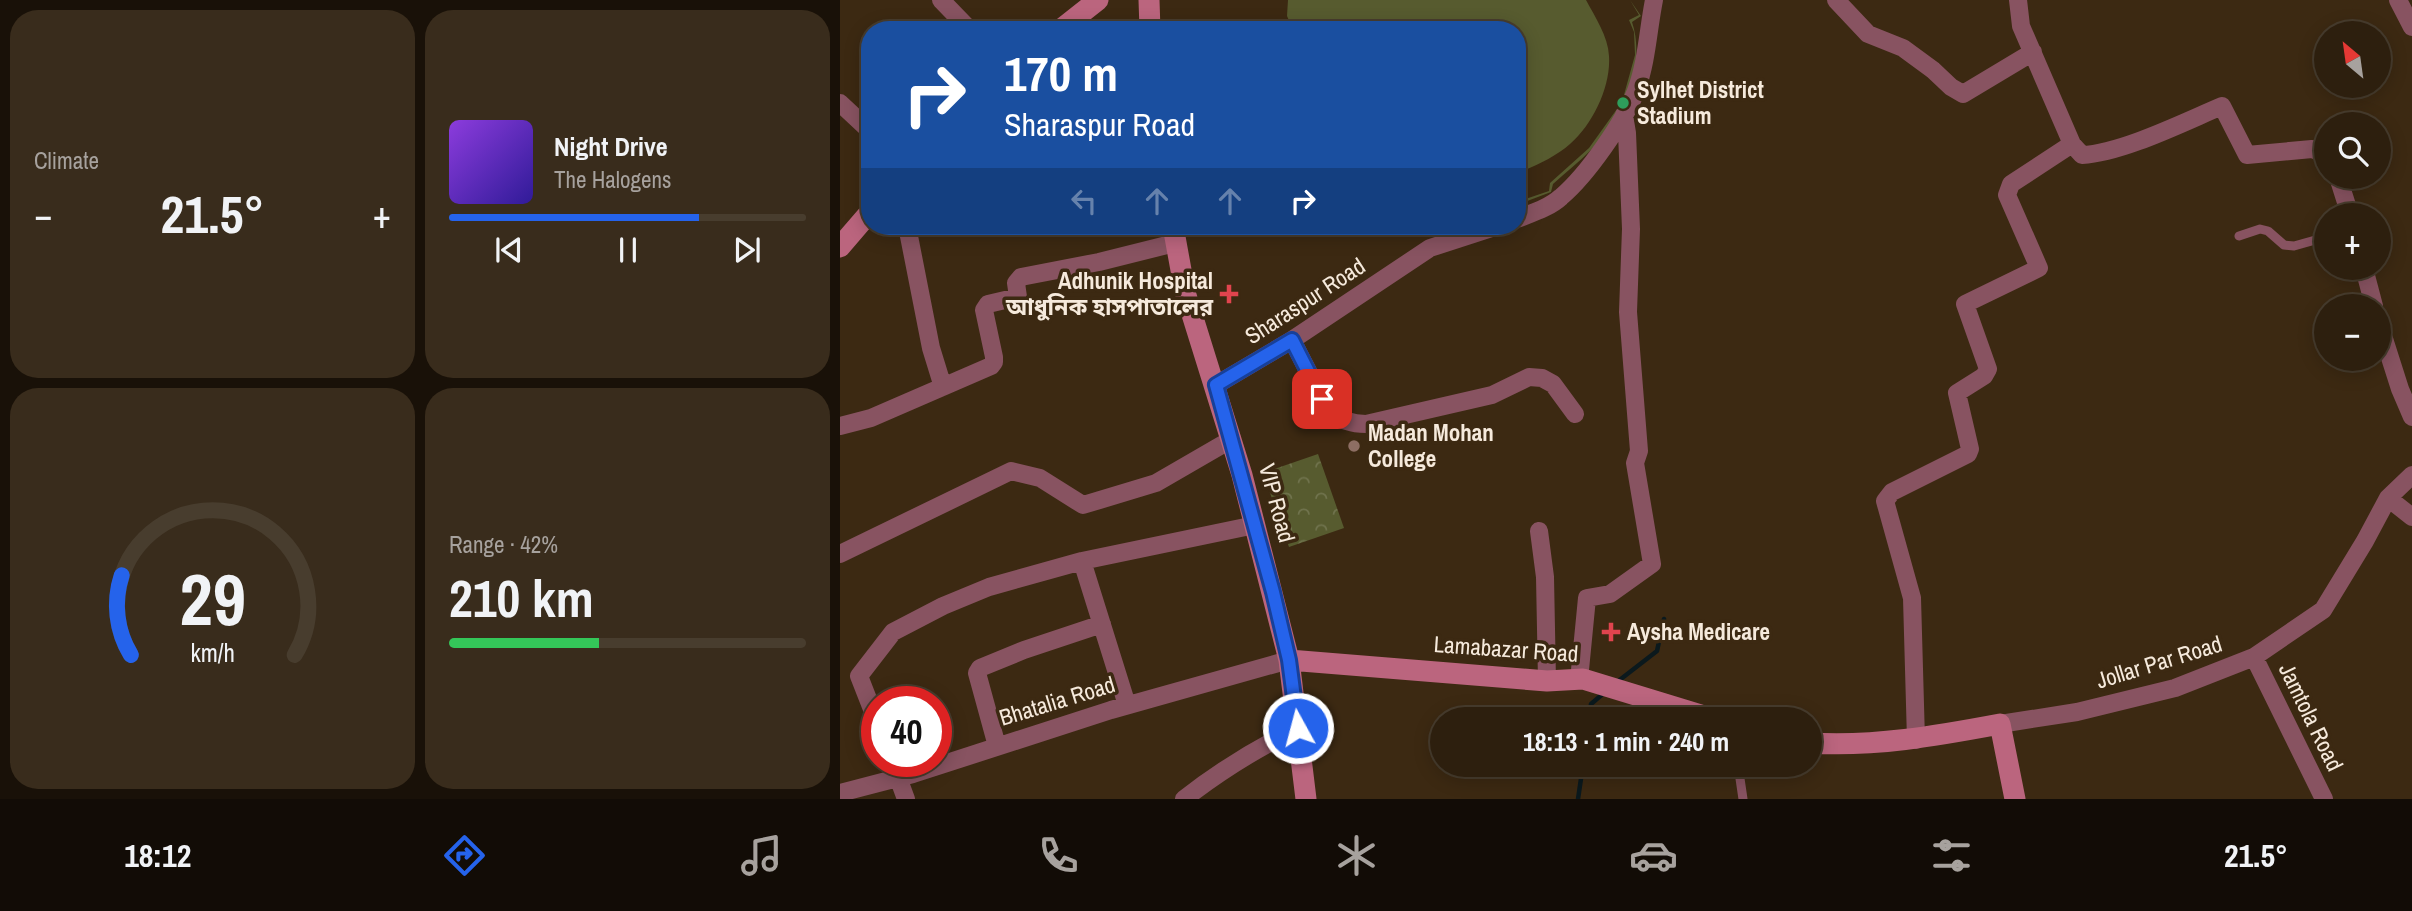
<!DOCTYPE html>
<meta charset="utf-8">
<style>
body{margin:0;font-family:"Archivo Narrow","Noto Sans Bengali",sans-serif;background:#392c1c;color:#f1f3f6;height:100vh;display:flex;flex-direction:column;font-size:26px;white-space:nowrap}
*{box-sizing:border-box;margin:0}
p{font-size:23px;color:#a7a29e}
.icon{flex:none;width:38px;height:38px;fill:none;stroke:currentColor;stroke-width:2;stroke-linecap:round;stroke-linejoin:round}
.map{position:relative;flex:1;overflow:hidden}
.sheet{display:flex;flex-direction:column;gap:10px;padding:10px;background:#191108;width:840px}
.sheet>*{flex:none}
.guide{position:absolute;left:21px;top:21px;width:665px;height:214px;border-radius:28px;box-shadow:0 4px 18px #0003,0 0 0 2px #483d2e;background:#1a4fa0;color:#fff;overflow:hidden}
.needle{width:46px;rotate:331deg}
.fabs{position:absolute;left:1474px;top:21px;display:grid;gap:14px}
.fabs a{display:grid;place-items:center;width:77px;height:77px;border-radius:50%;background:#2d1f0e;box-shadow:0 4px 18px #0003,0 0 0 2px #483d2e;font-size:35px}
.speed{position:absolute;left:21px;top:686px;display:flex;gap:14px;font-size:35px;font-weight:700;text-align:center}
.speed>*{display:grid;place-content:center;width:91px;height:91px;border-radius:50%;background:#2d1f0e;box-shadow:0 4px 18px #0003,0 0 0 2px #483d2e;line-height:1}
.speed .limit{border:10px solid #d22;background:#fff;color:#111}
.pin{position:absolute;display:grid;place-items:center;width:60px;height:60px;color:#fff;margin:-30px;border-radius:14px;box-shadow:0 4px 10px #0006}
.me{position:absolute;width:77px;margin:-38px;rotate:353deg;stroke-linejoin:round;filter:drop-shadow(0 0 5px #0008)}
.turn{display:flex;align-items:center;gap:24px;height:147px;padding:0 28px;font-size:32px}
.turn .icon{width:91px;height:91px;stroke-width:2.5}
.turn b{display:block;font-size:49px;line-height:60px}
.lanes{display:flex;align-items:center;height:66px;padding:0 28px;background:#0003;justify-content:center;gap:35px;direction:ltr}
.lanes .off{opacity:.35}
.big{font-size:52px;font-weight:800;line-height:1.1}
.sheet .tile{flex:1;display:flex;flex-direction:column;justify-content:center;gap:10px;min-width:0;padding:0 24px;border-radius:28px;background:#392c1c}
.sheet .dial{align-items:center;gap:0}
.dial svg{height:182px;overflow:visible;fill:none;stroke:#483d2e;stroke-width:7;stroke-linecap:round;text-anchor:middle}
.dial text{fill:#f1f3f6;stroke:none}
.song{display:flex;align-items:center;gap:21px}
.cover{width:84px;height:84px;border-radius:10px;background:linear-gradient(135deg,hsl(270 70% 55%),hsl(250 70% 35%))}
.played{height:7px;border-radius:4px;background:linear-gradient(90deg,#2563eb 70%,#483d2e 70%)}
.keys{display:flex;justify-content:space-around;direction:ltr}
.heat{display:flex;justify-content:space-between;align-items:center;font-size:38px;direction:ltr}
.charge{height:10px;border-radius:5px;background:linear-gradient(90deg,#34c759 42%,#483d2e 0)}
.sheet .tiles{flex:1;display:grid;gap:10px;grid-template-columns:repeat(2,1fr)}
.trip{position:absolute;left:590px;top:707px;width:392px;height:70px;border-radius:35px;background:#2d1f0e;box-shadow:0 4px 18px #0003,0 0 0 2px #483d2e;font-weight:800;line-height:70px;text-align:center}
.dock{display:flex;height:112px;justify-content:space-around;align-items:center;background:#120c06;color:#a7a29e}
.dock .icon{width:49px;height:49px}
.dock .current{color:#2563eb}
.dock b{font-size:32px;color:#f1f3f6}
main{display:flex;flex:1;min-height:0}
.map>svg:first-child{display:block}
.park{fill:url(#park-crowns)}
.pitch{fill:#575b2f}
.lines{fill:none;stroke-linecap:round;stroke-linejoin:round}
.stream{stroke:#0b191d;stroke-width:4.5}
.lane{stroke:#885361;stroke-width:9}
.street{stroke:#885361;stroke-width:18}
.secondary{stroke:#bb657e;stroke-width:21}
.route-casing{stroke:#184099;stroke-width:18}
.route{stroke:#2563eb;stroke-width:12}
.leisure-dot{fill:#2e9e5b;stroke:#3c2912;stroke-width:2.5}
.health-dot{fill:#e0444e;stroke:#3c2912;stroke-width:2.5}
.education-dot{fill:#8d6e63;stroke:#3c2912;stroke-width:2.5}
.labels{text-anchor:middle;stroke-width:7;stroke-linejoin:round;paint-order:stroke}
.poi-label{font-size:23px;font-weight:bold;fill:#f6eadc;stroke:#3c2912;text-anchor:start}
.street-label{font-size:23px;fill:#f6eadc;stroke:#3c2912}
</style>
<main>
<section class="sheet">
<div class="tiles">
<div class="tile"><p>Climate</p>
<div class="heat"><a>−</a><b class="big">21.5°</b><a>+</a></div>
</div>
<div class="tile">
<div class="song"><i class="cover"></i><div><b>Night Drive</b><p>The Halogens</p></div></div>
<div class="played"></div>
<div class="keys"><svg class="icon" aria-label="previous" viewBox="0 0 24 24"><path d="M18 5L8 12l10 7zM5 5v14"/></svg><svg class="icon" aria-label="pause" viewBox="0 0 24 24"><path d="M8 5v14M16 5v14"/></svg><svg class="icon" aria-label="next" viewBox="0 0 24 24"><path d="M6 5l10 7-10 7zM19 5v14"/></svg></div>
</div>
<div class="tile dial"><svg viewBox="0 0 100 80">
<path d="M14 69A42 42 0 1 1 86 69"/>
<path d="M14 69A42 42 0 0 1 10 34" stroke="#2563eb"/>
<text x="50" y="56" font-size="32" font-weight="700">29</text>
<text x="50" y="72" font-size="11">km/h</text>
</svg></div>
<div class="tile"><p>Range · 42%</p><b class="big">210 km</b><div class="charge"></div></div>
</div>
</section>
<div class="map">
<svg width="1572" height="799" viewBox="0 0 1572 799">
<defs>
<pattern id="park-crowns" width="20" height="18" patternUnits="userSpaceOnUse" patternTransform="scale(1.75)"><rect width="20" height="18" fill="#575b2f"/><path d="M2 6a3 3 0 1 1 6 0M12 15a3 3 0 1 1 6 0" fill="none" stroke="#70734d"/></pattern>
</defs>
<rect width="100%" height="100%" fill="#3c2912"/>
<!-- park -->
<path class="park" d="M478,454L504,528L449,547L423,473Z"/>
<!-- pitch -->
<path class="pitch" d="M448,0H746C755,17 768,36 769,56C771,86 753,124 730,144C715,157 696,166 677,173V30H453L447,16Z
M790,0L801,16L792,22C807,67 781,118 750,151C739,162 725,173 713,184L711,192L677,205V202L709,191L710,183L749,148L782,102L795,55L794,32L789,20L799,15Z"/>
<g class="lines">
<!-- stream -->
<path class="stream" d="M777,682L817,651L824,619
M749,719L751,704L765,692
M738,799L743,765"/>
<!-- lane -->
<path class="lane" d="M1399,236L1420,229L1428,231L1444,245L1454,246L1486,237
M898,765L903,799"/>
<!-- street -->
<path class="street" d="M101,0L130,30
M996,0L1028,34L1063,48L1093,70L1111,87L1123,94L1193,52
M1178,0L1181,26L1232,144L1242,155C1282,153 1344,122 1382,106L1407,155L1472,149L1486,154
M1558,0L1572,27
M0,103L30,131
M1498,177L1510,215
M677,219C692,213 709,208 721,197C747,175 784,122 796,91C807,61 808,30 814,0
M67,226L91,348L103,387
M1524,268L1534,306
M1538,320L1560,389L1572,417
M452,340L489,412C501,421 512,424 526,424L652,395L689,377L702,378L713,384L735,414
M376,385L452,340L590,248L658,226
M0,426L31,418L151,366L154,362V357L144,310L148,304L178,297L176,283L181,277L259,262L335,243
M1548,498L1572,517
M699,531L705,577L707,681
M0,554L171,471L200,478L243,505L316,483L392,439
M242,561L287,705
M1414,657L1484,799
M739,680L747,598L770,594L812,564L795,463L799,451L788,312L791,229L787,133L784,115
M37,722L19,676L53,632L103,606L149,587L242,561L415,525
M1160,724L1237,712L1335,688L1414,657L1483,610L1525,541L1548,498L1572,475
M1076,740L1072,598L1045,501L1052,492L1128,454L1130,449L1117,393L1144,376L1148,369L1125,304L1199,268L1167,195L1171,184L1232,144
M157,746L137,673L140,668L184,650L262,624
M52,761L66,799
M0,793L73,774L271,710L449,660
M344,799C380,771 417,748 458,728"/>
<!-- secondary -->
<path class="secondary" d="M309,0L310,30
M220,30L258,0
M333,226L345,292L402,475L449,660L466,799
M0,247L30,212
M449,660L707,681L743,679L874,719
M970,743C1034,747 1096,736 1160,724L1175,799"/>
</g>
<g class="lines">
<defs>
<path id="route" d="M458,728L449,660L433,592L376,385L452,340L482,399"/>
</defs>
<!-- route casing -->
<use href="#route" class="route-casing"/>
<!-- route -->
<use href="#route" class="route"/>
</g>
<!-- markers -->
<circle class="leisure-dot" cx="783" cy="103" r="7"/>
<g class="health-dot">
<path d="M385.5 283.5h7v7h7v7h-7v7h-7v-7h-7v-7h7z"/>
<path d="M767.5 621.5h7v7h7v7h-7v7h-7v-7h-7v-7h7z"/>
</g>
<circle class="education-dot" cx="514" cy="446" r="7"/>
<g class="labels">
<!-- poi labels -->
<g class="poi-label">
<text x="797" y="98">Sylhet District<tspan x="797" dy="26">Stadium</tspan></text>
<text x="373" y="289" text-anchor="end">Adhunik Hospital<tspan x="373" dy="26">আধুনিক হাসপাতালের</tspan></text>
<text x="528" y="441">Madan Mohan<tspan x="528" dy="26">College</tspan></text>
<text x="787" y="640">Aysha Medicare</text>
</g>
<!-- street labels -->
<g class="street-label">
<text transform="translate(465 301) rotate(-33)" y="8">Sharaspur Road</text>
<text transform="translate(437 503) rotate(75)" y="8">VIP Road</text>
<text transform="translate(666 649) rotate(4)" y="8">Lamabazar Road</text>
<text transform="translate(1319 662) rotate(-17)" y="8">Jollar Par Road</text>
<text transform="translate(217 701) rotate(-17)" y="8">Bhatalia Road</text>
<text transform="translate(1471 717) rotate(64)" y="8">Jamtola Road</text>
</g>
</g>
</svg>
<div class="fabs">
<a><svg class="needle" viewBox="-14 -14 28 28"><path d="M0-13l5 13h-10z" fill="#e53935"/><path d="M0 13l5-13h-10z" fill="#a7a29e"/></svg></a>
<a><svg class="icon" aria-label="search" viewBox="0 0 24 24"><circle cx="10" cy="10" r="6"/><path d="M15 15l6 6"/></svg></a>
<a>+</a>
<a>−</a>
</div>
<div class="speed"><div class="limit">40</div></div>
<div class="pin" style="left:482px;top:399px;background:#d93025"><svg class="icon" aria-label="arrive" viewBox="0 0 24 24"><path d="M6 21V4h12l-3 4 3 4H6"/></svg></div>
<svg class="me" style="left:458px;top:728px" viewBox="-20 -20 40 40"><circle r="17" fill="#2563eb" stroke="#fff" stroke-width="3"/><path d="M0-11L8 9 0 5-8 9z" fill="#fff"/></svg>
<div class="trip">18:13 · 1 min · 240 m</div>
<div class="guide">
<div class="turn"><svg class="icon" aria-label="right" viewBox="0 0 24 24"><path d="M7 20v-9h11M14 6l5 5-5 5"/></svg><div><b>170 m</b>Sharaspur Road</div></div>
<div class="lanes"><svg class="icon off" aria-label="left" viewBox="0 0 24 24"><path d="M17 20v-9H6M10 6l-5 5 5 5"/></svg><svg class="icon off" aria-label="ahead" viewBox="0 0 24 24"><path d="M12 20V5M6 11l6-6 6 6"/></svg><svg class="icon off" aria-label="ahead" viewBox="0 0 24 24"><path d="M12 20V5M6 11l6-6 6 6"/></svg><svg class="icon" aria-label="right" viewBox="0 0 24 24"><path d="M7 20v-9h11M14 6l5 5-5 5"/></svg></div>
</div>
</div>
</main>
<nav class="dock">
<b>18:12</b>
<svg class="icon current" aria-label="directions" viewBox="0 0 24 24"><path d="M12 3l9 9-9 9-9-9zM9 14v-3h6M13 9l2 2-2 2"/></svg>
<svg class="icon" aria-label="music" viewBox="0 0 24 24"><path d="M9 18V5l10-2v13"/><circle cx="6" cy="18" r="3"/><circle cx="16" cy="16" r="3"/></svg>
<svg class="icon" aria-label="phone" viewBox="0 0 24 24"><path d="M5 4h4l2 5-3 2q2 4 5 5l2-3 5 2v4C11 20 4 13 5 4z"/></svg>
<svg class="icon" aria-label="climate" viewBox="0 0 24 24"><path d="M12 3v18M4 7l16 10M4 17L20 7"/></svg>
<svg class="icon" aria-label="car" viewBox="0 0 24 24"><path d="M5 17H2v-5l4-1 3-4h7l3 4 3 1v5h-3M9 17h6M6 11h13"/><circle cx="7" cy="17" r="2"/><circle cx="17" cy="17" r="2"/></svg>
<svg class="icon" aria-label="filters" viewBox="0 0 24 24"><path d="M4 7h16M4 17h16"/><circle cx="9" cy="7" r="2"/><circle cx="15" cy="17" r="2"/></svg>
<b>21.5°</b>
</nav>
